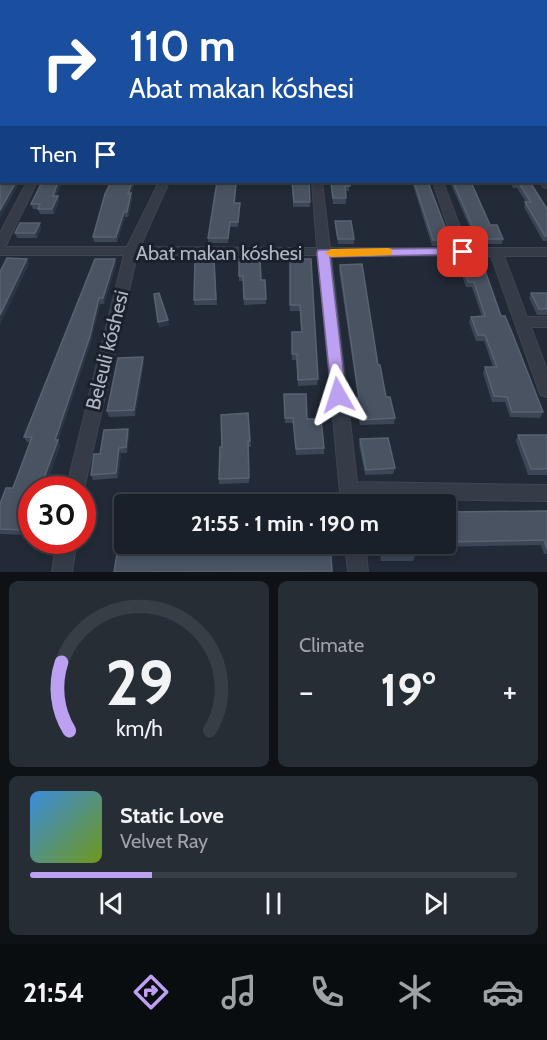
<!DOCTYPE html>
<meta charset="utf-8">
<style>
body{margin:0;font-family:Cabin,sans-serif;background:#272d35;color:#f1f3f6;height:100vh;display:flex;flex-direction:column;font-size:22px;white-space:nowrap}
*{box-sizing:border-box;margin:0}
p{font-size:20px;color:#9fa3a8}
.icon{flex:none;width:33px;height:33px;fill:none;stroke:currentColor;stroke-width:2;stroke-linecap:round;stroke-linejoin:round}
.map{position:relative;height:572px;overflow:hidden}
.side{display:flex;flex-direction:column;gap:9px;padding:9px;background:#0e1217;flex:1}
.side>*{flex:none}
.guide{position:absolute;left:0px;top:0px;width:548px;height:183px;box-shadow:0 3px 9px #0003,0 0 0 2px #383e46;background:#1a4fa0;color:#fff;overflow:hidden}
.speed{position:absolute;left:18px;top:476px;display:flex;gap:12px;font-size:30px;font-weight:700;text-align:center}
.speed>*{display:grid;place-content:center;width:78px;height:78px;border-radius:50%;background:#1a2029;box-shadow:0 3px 9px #0003,0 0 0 2px #383e46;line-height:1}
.speed .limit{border:9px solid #d22;background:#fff;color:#111}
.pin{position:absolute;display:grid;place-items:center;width:51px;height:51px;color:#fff;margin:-26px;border-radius:12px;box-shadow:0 3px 9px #0006}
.me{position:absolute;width:66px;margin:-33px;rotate:354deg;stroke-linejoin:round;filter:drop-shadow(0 0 4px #0008)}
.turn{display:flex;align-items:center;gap:21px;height:126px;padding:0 30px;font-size:27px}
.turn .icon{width:78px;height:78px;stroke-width:2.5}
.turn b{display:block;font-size:42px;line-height:51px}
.then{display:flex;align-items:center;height:57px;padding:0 30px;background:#0003;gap:12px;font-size:22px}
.big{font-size:45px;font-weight:700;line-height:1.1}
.side .tile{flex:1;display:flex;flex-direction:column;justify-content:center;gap:9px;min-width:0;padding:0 21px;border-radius:9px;background:#272d35}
.side .dial{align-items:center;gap:0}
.dial svg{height:156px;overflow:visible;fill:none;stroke:#383e46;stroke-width:7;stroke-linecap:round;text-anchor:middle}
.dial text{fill:#f1f3f6;stroke:none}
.song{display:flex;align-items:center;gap:18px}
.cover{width:72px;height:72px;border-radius:9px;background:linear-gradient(135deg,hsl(210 70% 55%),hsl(80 70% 35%))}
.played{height:6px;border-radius:3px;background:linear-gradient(90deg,#bca0f2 25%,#383e46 25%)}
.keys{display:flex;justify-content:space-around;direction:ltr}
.heat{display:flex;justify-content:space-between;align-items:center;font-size:33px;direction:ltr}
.side .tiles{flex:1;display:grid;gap:9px;grid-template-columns:1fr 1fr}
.tile:last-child{grid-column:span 2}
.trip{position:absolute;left:114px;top:494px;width:342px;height:60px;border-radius:6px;background:#1a2029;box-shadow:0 3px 9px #0003,0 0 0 2px #383e46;font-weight:700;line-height:60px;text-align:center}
.tab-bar{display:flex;height:96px;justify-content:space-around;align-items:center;background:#0a0d10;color:#9fa3a8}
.tab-bar .icon{width:42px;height:42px}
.tab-bar .current{color:#bca0f2}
.tab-bar b{font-size:27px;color:#f1f3f6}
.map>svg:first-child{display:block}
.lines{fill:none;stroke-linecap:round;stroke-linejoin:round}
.minor-casing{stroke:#3e4551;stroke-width:2}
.minor{fill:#353c48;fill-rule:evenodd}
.wall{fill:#3d4656}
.shaded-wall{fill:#2d3645}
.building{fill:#495362;stroke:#596271;stroke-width:1.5}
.route{fill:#bca0f2;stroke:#7a689d;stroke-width:1.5}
.slow{fill:#f59e0b}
.labels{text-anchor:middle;stroke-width:6;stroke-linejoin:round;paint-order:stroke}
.street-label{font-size:20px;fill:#b0b7c4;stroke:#1b212c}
</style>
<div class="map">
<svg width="547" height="572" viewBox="0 0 547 572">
<rect width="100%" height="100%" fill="#222a37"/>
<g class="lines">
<defs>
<path id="minor" d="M429,0H452L426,2Z
M496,0H502L503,2H496Z
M0,32H2V36H0Z
M546,179H547V188L543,187L540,182H546Z
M27,182H37L5,247H127L159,182H169L140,247L317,248L312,182H322L330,248H455L433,182H443L468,248H547V256H504L527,317H547V327H531L547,370V397L541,395L539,391L491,256L331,255L357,482L547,485V501L359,498V504H341L318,255H137L84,489L82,493V489H66L124,255H0V233Z
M57,540H77L72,572H52Z
M345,543H365L368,572H348Z"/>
</defs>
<!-- minor casing -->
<use href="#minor" class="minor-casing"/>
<!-- minor -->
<use href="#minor" class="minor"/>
</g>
<!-- wall -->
<path class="wall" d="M62,182L56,196H58L59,201L54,214H40L38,209H33L31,204Z
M111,182H135L131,193L132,199L128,217H125L117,242H94L93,237Z
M217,182H237L235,203H240L238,227H230L228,243H208V238Z
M292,182L310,202V207H293Z
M330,182H349V191H345L346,204H333Z
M412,182H428L450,240L449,246H432Z
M450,182H471L490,225L503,239L502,244H477Z
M510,182H530L547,209V241H543L524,207L526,202L517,188H513Z
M335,221L354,239V244H338L335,226Z
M41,228L37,238H17L15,233Z
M115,259L116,265L104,304H100L91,341L58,440L60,446L28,535L0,534V504L13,488L30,442H27L24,437Z
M214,259L217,305H194V300Z
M239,259L261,280H265L266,304L244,305L243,281H239Z
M290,259L318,379L317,385L298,386L296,360H292V332H301L300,311H290Z
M461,262L501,316L543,412L540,418L510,417L505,402H492L483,373L485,367H493L484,341H476L469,322L471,317H482L472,287H466L459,267Z
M340,265L378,365L386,397L395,418L394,424L360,425L356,404V398H358L339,270Z
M531,293H547V315H537L529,298Z
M143,357L144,362L135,416L109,417L107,411Z
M284,394L307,419L324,448V454L296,455L293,423H285Z
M248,413L251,447H248L249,483L219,484V479L222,447Z
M129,434L127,453H121L118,478L93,480L91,475L100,454Z
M518,435H547V475H528L516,441Z
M360,439L395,468L393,474L365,475L359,444Z
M547,511V554H544L541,545L435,547V543H446V512Z
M309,543H330L332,572H114L309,555Z
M378,543H413L415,555L413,561H381Z"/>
<!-- shaded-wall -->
<path class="shaded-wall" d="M16,182H20L0,218V210Z
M58,182H62L54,201L53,196Z
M132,182H135L129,199L128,194Z
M131,193L132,199L128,217L127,212Z
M58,196L59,201L54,214L52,209Z
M124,212L125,217L117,242L116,237Z
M40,223L41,228L37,238L35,233Z
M27,259L29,264L0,325V315Z
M115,259L116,265L104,304L103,298Z
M99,298L100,304L91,341L58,440L60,446L45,489H40Z
M168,320L169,325L159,328L158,322Z
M143,357L144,362L135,416L134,410Z
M128,429L129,434L127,453L126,447Z
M119,448L121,453L118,478L116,473Z
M32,513V525L28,535L25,530Z"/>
<!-- building -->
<path class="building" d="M546,28L547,29V46L546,47Z
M2,45V70H0V47Z
M546,54H547V75L546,74Z
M2,75V105L0,107V79Z
M0,136H2V145H0Z
M546,136L547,138V150H546Z
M2,178V182H16L0,210V181Z
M42,182H58L53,196H58L52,209H38L40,204H31Z
M111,182H132L128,194L131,193L127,212H124L116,237H93L105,194Z
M217,182H236L234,203H240L238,222H230L228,238H208Z
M292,182H309L310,202H294Z
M331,182H349L350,186H345L346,198H333Z
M414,182H428L450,240H433Z
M453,182H471L490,225H497L503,239H478Z
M514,182H530L547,209V236H545L525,202H531L519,183H514Z
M335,221H351L354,239H338Z
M20,223H40L35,233H15Z
M7,258L27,259L0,315V272Z
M260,258L261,280H265L266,299H244L243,276H239V259Z
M95,259H115L103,298H99L90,336L55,440H58L40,489H32V513L25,530L0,529V504L6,488H13L32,437H24Z
M214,259L216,299L194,300L195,260Z
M290,259H311L318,379L298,380L297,354H292V332H302L300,305H290Z
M461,262H482L501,316H505L513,335L543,412H512L507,397L494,396L485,367H497L485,335H478L471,317L485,316L474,282H468Z
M362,264L378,365H380L386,397H390L395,418L361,420L356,398H359L340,265Z
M159,293L168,320L158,322L154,294Z
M531,293H547V309H539Z
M143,357L134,410L107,411L118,358Z
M284,394H306L307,419H321L324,448L296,449L293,418H285Z
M248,413L250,441H248L249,478L219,479L220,447H222L221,415Z
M128,429L126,447L119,448L116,473L91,475L94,454H100L104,430Z
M518,435H547V469H531Z
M388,438L395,468L366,470L360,439Z
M547,511V549L544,540L446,542V512Z
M119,542H124V543H287V555H310L309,543H330L332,571L114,572Z
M380,543H413L415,555H382Z"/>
<!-- route -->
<path class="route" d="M463,248L470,252L468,254L330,257L346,395L344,399H332L317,253L318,250Z"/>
<!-- slow -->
<path class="slow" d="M388,248L392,249V255L331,257L325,253L331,249Z"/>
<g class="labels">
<!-- street labels -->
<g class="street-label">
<text x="219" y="260">Abat makan kóshesi</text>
<text transform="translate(107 350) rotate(-76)" y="7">Beleuli kóshesi</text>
</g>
</g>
</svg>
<div class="speed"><div class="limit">30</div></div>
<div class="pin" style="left:463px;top:252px;background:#d93025"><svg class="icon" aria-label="arrive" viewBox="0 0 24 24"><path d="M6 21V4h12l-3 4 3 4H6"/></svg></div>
<svg class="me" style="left:338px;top:395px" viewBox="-20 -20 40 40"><path d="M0-17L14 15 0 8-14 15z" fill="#bca0f2" stroke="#fff" stroke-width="4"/></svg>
<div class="trip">21:55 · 1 min · 190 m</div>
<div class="guide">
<div class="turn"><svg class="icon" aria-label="right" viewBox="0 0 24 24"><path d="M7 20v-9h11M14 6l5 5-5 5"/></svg><div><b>110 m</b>Abat makan kóshesi</div></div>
<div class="then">Then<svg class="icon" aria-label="arrive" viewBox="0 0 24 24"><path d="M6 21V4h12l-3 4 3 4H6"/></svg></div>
</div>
</div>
<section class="side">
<div class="tiles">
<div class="tile dial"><svg viewBox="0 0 100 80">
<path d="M14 69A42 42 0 1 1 86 69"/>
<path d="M14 69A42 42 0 0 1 10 34" stroke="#bca0f2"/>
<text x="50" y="56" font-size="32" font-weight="700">29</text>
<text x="50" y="72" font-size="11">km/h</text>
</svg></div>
<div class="tile"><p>Climate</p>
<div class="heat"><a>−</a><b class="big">19°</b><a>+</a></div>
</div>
<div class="tile">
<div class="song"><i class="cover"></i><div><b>Static Love</b><p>Velvet Ray</p></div></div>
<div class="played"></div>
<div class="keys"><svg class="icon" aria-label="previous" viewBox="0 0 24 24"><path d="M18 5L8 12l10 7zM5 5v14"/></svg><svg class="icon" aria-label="pause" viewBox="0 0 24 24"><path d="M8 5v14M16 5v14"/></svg><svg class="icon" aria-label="next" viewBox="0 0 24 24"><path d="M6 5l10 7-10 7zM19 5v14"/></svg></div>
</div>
</div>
</section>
<nav class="tab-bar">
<b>21:54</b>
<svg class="icon current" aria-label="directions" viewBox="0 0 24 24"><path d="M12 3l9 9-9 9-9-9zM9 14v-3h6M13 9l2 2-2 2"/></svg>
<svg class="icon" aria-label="music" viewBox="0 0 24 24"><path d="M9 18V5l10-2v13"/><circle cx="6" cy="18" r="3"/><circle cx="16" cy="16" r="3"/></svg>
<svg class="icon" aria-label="phone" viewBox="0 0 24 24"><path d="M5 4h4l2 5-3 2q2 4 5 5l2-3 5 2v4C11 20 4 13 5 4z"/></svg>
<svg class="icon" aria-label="climate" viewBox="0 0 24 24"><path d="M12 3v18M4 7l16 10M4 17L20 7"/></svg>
<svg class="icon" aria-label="car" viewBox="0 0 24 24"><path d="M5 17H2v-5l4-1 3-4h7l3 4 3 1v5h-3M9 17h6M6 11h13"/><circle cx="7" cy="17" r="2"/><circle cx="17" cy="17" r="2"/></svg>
</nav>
